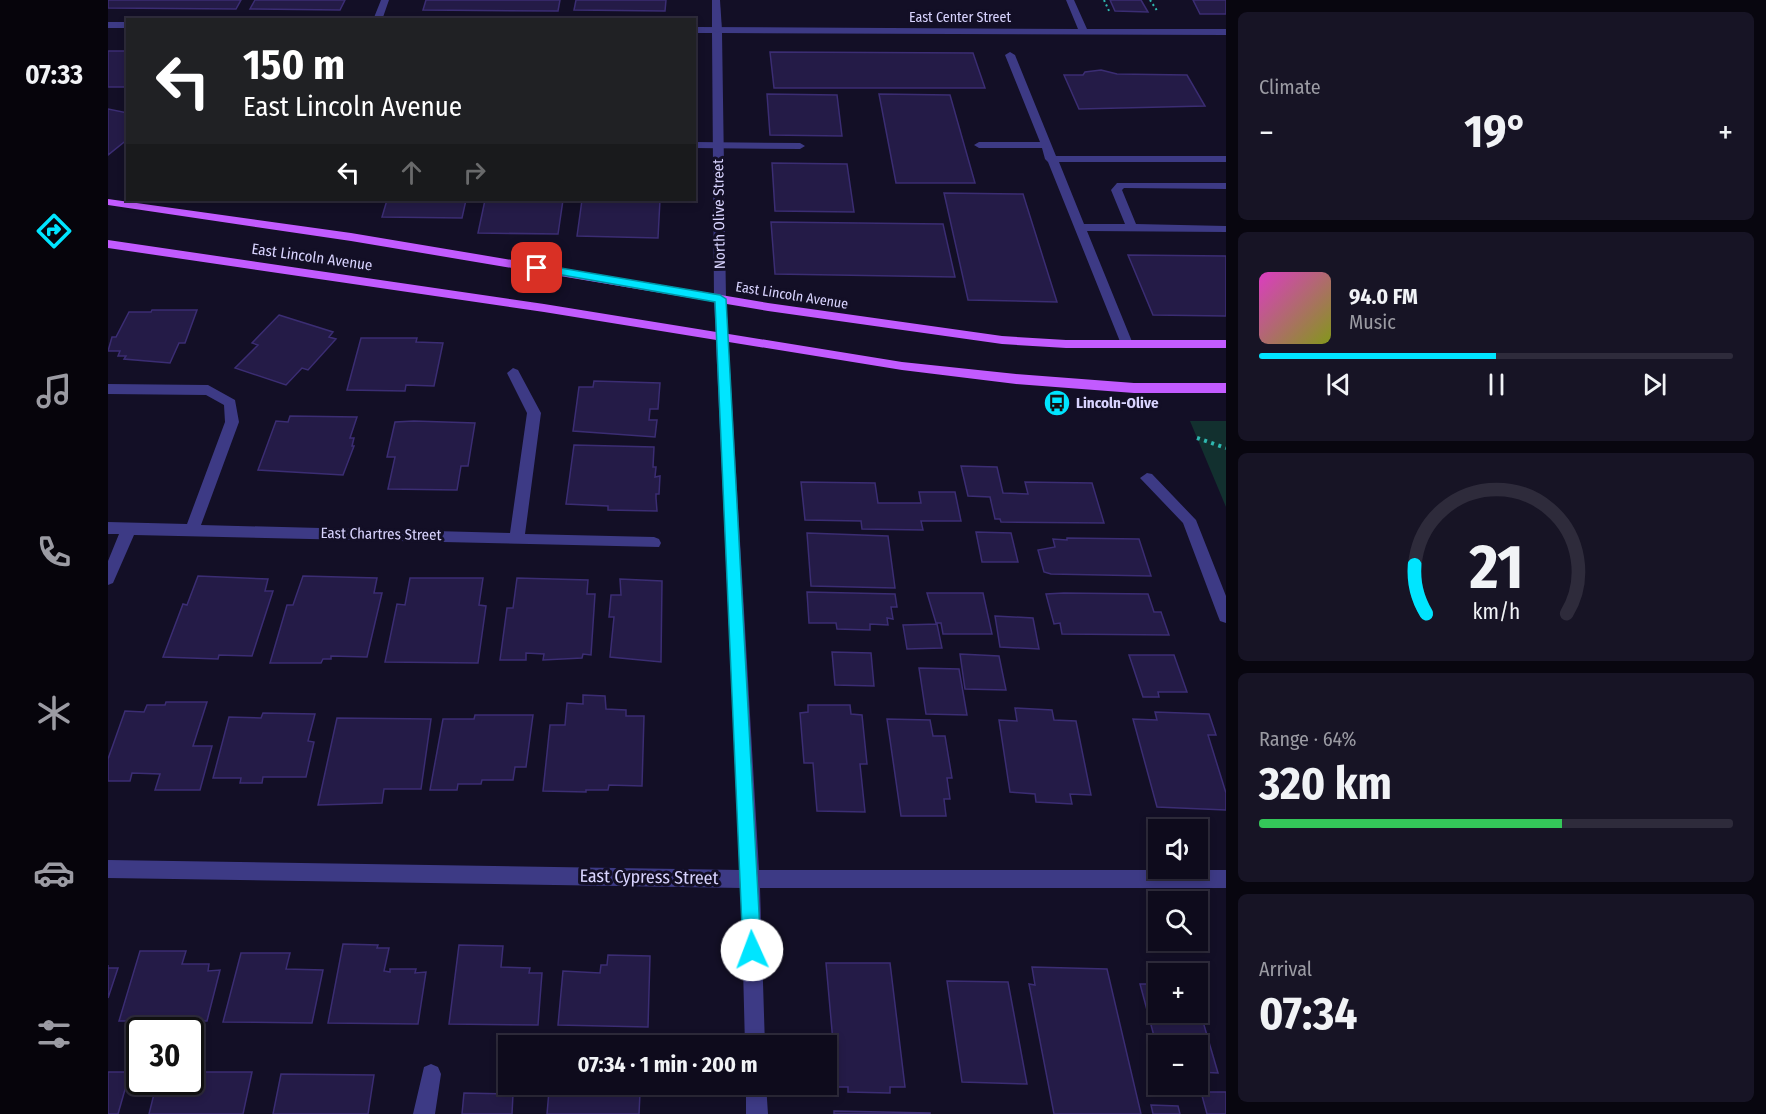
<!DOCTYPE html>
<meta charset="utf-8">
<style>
body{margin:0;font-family:"Fira Sans Condensed",sans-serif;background:#171425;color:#f1f3f6;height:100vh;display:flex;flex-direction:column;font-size:22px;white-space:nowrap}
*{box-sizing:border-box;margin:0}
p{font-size:20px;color:#9b9ba3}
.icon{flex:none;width:33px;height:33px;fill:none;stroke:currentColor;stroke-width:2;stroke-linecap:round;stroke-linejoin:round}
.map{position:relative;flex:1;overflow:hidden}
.details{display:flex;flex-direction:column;gap:12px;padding:12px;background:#08060f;width:540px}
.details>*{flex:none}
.banner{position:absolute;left:18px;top:18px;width:570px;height:183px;border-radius:0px;box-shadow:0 3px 9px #0003,0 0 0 2px #2e2b3b;background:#202124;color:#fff;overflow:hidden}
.fabs{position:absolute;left:1040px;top:819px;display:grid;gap:12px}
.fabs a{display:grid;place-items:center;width:60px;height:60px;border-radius:0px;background:#0e0b1c;box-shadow:0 3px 9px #0003,0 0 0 2px #2e2b3b;font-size:30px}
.speed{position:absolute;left:18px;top:1017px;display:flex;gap:12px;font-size:30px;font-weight:700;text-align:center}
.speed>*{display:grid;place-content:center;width:78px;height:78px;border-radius:50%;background:#0e0b1c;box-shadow:0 3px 9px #0003,0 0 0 2px #2e2b3b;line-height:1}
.speed .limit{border:3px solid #111;border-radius:9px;background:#fff;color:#111}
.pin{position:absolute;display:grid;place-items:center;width:51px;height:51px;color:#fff;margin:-26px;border-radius:12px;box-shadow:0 3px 9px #0006}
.me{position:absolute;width:66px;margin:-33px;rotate:358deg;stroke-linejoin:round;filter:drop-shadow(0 0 4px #0008)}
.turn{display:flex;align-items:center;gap:21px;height:126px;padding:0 18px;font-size:27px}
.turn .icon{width:78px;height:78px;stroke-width:2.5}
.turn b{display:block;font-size:42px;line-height:51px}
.lanes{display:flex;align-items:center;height:57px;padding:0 18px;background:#0003;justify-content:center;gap:30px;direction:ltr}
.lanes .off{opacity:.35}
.big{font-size:45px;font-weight:700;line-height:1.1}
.details .widget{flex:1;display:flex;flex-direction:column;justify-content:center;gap:9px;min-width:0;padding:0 21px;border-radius:9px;background:#171425}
.details .dial{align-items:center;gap:0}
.dial svg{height:156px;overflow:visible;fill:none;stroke:#2e2b3b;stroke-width:7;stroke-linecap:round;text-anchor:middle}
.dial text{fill:#f1f3f6;stroke:none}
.song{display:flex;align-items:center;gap:18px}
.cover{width:72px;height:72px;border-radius:9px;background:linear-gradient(135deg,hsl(310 70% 55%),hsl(70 70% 35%))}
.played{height:6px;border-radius:3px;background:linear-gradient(90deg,#00e5ff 50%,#2e2b3b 50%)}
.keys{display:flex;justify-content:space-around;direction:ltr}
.heat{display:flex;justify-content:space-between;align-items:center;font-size:33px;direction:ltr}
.charge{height:9px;border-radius:4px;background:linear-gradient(90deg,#34c759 64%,#2e2b3b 0)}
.trip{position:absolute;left:390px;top:1035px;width:339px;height:60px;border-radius:0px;background:#0e0b1c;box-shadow:0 3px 9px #0003,0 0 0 2px #2e2b3b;font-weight:700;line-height:60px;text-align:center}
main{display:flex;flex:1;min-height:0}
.tabs{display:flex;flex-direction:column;width:108px;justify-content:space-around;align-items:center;background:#06040b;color:#9b9ba3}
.tabs .icon{width:42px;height:42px}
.tabs .selected{color:#00e5ff}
.tabs b{font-size:27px;color:#f1f3f6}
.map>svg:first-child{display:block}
.green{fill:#12302f}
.building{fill:#241b47;stroke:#3b2d73;stroke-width:1.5}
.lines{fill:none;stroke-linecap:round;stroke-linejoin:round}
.path-far1{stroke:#2fb8b0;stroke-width:2;stroke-dasharray:2 3;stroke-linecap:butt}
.path{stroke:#2fb8b0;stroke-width:4;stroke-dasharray:3 4.5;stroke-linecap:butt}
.service{fill:#3d3a85;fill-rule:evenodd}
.minor{fill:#3d3a85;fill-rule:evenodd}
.tertiary{fill:#3d3a85;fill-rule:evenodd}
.primary{fill:#c25bff;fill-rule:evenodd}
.route{fill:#00e5ff;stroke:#0095a6;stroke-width:1.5}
.labels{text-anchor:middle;stroke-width:6;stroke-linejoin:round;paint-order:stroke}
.far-street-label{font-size:14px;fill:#d9d4ff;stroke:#130f26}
.street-label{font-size:15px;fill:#d9d4ff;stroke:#130f26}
.poi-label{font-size:15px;font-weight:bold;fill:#d9d4ff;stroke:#130f26;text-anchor:start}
.near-street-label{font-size:18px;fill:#d9d4ff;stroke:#130f26}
</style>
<main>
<nav class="tabs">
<b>07:33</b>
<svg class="icon selected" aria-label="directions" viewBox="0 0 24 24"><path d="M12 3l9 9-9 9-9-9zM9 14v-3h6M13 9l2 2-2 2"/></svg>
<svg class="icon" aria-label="music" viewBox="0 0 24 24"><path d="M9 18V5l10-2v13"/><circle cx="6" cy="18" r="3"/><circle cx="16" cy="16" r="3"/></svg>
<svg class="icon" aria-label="phone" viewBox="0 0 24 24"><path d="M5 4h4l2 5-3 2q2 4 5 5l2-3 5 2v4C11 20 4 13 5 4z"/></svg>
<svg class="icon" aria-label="climate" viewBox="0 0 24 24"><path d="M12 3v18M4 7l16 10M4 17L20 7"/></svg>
<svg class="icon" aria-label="car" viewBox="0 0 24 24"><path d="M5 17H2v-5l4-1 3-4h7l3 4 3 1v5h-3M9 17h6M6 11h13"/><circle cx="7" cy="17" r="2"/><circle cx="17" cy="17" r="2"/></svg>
<svg class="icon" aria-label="filters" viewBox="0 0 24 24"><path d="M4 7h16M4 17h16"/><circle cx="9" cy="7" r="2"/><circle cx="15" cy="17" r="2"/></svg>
</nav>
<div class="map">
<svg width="1118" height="1114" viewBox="0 0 1118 1114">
<rect width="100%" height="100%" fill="#130f26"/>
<!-- green -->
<path class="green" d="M1082,421H1118V507Z"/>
<!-- building -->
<path class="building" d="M0,0H133L128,9L0,8Z
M147,0H237L232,10L142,9Z
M318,0H452L450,11L315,10Z
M468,0H558L557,11L466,10Z
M1002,0H1033L1040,12L1007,11Z
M1085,0H1118V14H1092Z
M0,51H20V87H0Z
M662,52L865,53L877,88H666Z
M993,70L1009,74L1079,75L1097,106L971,109L956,75H975L977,72Z
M659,94L729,95L734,136L662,135Z
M771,94L842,95L867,183H788Z
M0,109L20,113V139L0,155Z
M664,163L739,164L746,212L667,211Z
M836,193L915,194L949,302L860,300Z
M279,200H358L354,218L274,217Z
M377,200H455L450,234L370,233Z
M474,200H552L550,238L469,236Z
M663,222L835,224L847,277L667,274Z
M1020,255L1118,256V316L1045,315Z
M44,310H89L77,343H71L62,363L16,359L18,356H10L12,351H0L4,337H8L21,312H43Z
M171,315L225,332L221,337L228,339L200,370L194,368L178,385L127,368L150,345L144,343Z
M253,338H309L308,342L335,343L326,386L298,385L297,391L239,390Z
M486,381L552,383L550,409H542L541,420H549L547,437L465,431L471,387H485Z
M182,416L249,417L242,438H246L244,446H246L235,475L150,470L168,421L180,422Z
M306,421L367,423L360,466H353L349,490L280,489L287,457H279L287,422Z
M466,445L546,447L545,467H548L547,477L552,476L551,494H548V498L549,511L500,510V506L458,504Z
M853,466L889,467L895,493L920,494L917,482L984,483L996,523L893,522L892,519H887L882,497L860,496Z
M693,482L767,483L770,503H813L811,492H847L853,521H813L815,530L754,529L753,521L697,520Z
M868,532L903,533L910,562H874Z
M699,533L780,536L787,588L703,586Z
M959,538L1031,539L1043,576L943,574L936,572L930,550L947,547L945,539L959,540Z
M90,576L160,579L157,591H165L144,656L111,655L110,659L55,657L75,604L79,605Z
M195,576L269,578L266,593H274L259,657L223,656V659H215L213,663H162L179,605H185Z
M302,578H375L371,605L378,606L370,663L277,662L289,604L297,605Z
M409,578L480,580L479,594H487L483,655L475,654L474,658L435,660L436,654L418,653V660H392L399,608H405Z
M512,579L554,581L553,662L502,657L506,617H501L503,595H513Z
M699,592L787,594L789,607H783L785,619L779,618L780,625L762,624V630L729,629L728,623H701Z
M819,593H875L884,634H835L833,623H828Z
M956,593L1040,594L1046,612H1053L1061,635L954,634L952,623L946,624L938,594Z
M887,616L925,618L931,649L892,647Z
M829,624L834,648L799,649L795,625Z
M724,652L763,653L766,686L727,685Z
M852,654L891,656L898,690L857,689Z
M1021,655H1066L1079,692H1050L1051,697H1035Z
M811,668L851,669L859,715L818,714Z
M475,695L497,696L498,709L518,710V716H536L534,786L501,785L500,790H478V792L435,791L442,725H457L459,703L475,704Z
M58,702H99L85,746H104L92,790H47L52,774L24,773L22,781H0V759L17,711L36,712L39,705H57Z
M700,705H742L743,714L754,715L759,764H752L757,812L709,811L705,763H696L692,713L700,712Z
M907,708L944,710L946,720L968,721L983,795L962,794L964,804L928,802L927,794L902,792L891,720L909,721Z
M1047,712L1101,714L1108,735H1100L1118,793V810L1049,807L1025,719L1049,720Z
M155,713L207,714L200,741L206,742L198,777H155L154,783H132L133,778H105L121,717L153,718Z
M367,715H425L418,767H407L405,780H374L373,784H350L349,790H322L335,719H366Z
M229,718L323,719L313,789H276L274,803L210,805Z
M779,719L822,720L825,736H837L844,778H839L842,799H836L838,816H793Z
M235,944L270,945L269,948H281L276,971L282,972V969H308L307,973L318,972L310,1024L220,1023Z
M351,945L395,946L393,967L422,968L421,973H434L430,1025L341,1024Z
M32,951H78L74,964H101L100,971L112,970L99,1021H11Z
M133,953H182L178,969L215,970L204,1023L115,1022Z
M500,955L542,956L540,1027L450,1025L455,971L492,973L493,965H499Z
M718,963H782L797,1087H782V1093L740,1092V1087H729Z
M0,965V968H10L0,998Z
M924,967L999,969L1033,1114H946L921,984L927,985Z
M839,981L900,982L919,1084L854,1082Z
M1032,984H1050V1012H1089V1001L1110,1073L1089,1072V1046H1050V1051Z
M0,1072H22L10,1114H0Z
M82,1072H144L135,1114H41L49,1082H82Z
M173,1074L266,1075L260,1114H165Z
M441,1091L532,1093L531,1114H439Z
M1093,1092H1118V1114H1099Z
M356,1093L405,1094L404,1114H354Z
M1043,1105L1070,1106L1072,1114H1045Z
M726,1111L822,1113V1114H726Z"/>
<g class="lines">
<!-- path-far1 -->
<path class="path-far1" d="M996,0L1002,13
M1042,0L1050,12"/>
<!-- path -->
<path class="path" d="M1089,438L1118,448"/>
<!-- service -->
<path class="service" d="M902,52L907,55L948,156H1118V162H951L976,224H1017L1003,190L1009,183H1118V189L1016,188L1014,190L1028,224L1118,226V232L979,231L1025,344L1023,347H1015L1013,344L940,162L937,159L934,148H871L866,145L871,142H932L897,55Z
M586,142L692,143L697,146L692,149L586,148Z
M323,1064L330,1067L333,1074L327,1114H305L316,1067Z"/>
<!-- minor -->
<path class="minor" d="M273,0H281L274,20H265Z
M958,0H966L979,29H1118V35L614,33L618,299L651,870H1118V888H652L657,1046H637L633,888L0,878V860L632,870L606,299L604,33H586V27L970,29Z
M0,22H20V28H0Z
M405,368L410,370L433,413L417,534L546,537L551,539L553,543L551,547L26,535L5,583L0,585V561L11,534H0V522L79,524L117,422L116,405L98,395L0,394V384L100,385L127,400L131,422L93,525L402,533L419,413L399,373Z
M1039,473L1044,474L1088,520L1118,596V623L1112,621L1110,616L1075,523L1032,478Z
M638,1084H658L660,1114H638Z"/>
<!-- tertiary -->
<path class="tertiary" d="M604,0H612L614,30L609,33L604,30Z"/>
<!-- primary -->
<path class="primary" d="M0,199L243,233L660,303L894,336L958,340H1118V348H958L894,344L660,311L243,241L0,205Z
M0,240L436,304L794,362L908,374L1026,383H1118V393H1026L908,384L794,370L436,312L0,248Z"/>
</g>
<!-- route -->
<path class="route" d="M429,264L612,295L618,299L653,950L650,957L644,959L638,957L635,950L607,302L426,270V265Z"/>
<!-- icons -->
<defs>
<symbol id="bus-disc" viewBox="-11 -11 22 22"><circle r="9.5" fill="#00e5ff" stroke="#130f26"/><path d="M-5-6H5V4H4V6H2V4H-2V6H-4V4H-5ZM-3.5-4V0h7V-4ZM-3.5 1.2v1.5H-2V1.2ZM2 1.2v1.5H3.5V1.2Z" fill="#111"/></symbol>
</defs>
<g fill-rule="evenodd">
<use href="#bus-disc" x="934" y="388" width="30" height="30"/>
</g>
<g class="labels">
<!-- far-street labels -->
<g class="far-street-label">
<text x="852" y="22">East Center Street</text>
<text transform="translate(684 295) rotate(9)" y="5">East Lincoln Avenue</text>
</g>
<!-- street labels -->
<g class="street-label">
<text transform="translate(611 214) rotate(-91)" y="5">North Olive Street</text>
<text transform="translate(204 257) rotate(8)" y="5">East Lincoln Avenue</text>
<text transform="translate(273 534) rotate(1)" y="5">East Chartres Street</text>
</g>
<!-- poi labels -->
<g class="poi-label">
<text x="968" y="408">Lincoln-Olive</text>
</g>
<!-- near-street labels -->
<g class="near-street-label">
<text transform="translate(541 877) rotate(1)" y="6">East Cypress Street</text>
</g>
</g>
</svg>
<div class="fabs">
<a><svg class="icon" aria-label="sound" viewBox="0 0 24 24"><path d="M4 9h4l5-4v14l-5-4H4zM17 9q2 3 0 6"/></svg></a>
<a><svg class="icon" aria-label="search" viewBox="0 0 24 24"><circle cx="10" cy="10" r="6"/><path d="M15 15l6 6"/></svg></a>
<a>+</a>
<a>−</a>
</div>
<div class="speed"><div class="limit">30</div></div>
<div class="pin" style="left:429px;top:268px;background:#d93025"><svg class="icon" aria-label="arrive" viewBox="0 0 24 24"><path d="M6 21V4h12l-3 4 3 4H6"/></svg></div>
<svg class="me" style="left:644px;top:950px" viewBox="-20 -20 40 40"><circle r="19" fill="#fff"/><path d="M0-13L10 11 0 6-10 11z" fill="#00e5ff"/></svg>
<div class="trip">07:34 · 1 min · 200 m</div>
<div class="banner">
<div class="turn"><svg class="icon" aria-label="left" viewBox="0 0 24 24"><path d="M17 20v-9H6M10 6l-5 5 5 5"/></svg><div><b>150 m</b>East Lincoln Avenue</div></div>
<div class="lanes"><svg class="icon" aria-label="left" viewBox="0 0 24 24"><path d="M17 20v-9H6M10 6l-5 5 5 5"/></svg><svg class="icon off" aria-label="ahead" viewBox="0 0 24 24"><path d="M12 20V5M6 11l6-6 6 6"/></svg><svg class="icon off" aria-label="right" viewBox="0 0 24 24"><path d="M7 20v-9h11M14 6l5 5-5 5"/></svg></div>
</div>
</div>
<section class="details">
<div class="widget"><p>Climate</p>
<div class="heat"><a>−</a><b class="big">19°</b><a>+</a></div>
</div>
<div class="widget">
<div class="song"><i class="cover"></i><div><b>94.0 FM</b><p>Music</p></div></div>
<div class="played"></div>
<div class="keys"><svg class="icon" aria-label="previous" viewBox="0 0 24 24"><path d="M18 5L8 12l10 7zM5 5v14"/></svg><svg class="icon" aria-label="pause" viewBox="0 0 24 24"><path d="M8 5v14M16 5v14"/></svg><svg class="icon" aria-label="next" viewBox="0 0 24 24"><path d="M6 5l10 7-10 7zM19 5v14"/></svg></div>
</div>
<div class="widget dial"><svg viewBox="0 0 100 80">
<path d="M14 69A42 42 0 1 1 86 69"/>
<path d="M14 69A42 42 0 0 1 8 44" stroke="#00e5ff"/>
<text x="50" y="56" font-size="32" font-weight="700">21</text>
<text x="50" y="72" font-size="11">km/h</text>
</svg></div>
<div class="widget"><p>Range · 64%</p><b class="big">320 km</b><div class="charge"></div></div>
<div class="widget"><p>Arrival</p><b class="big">07:34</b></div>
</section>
</main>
